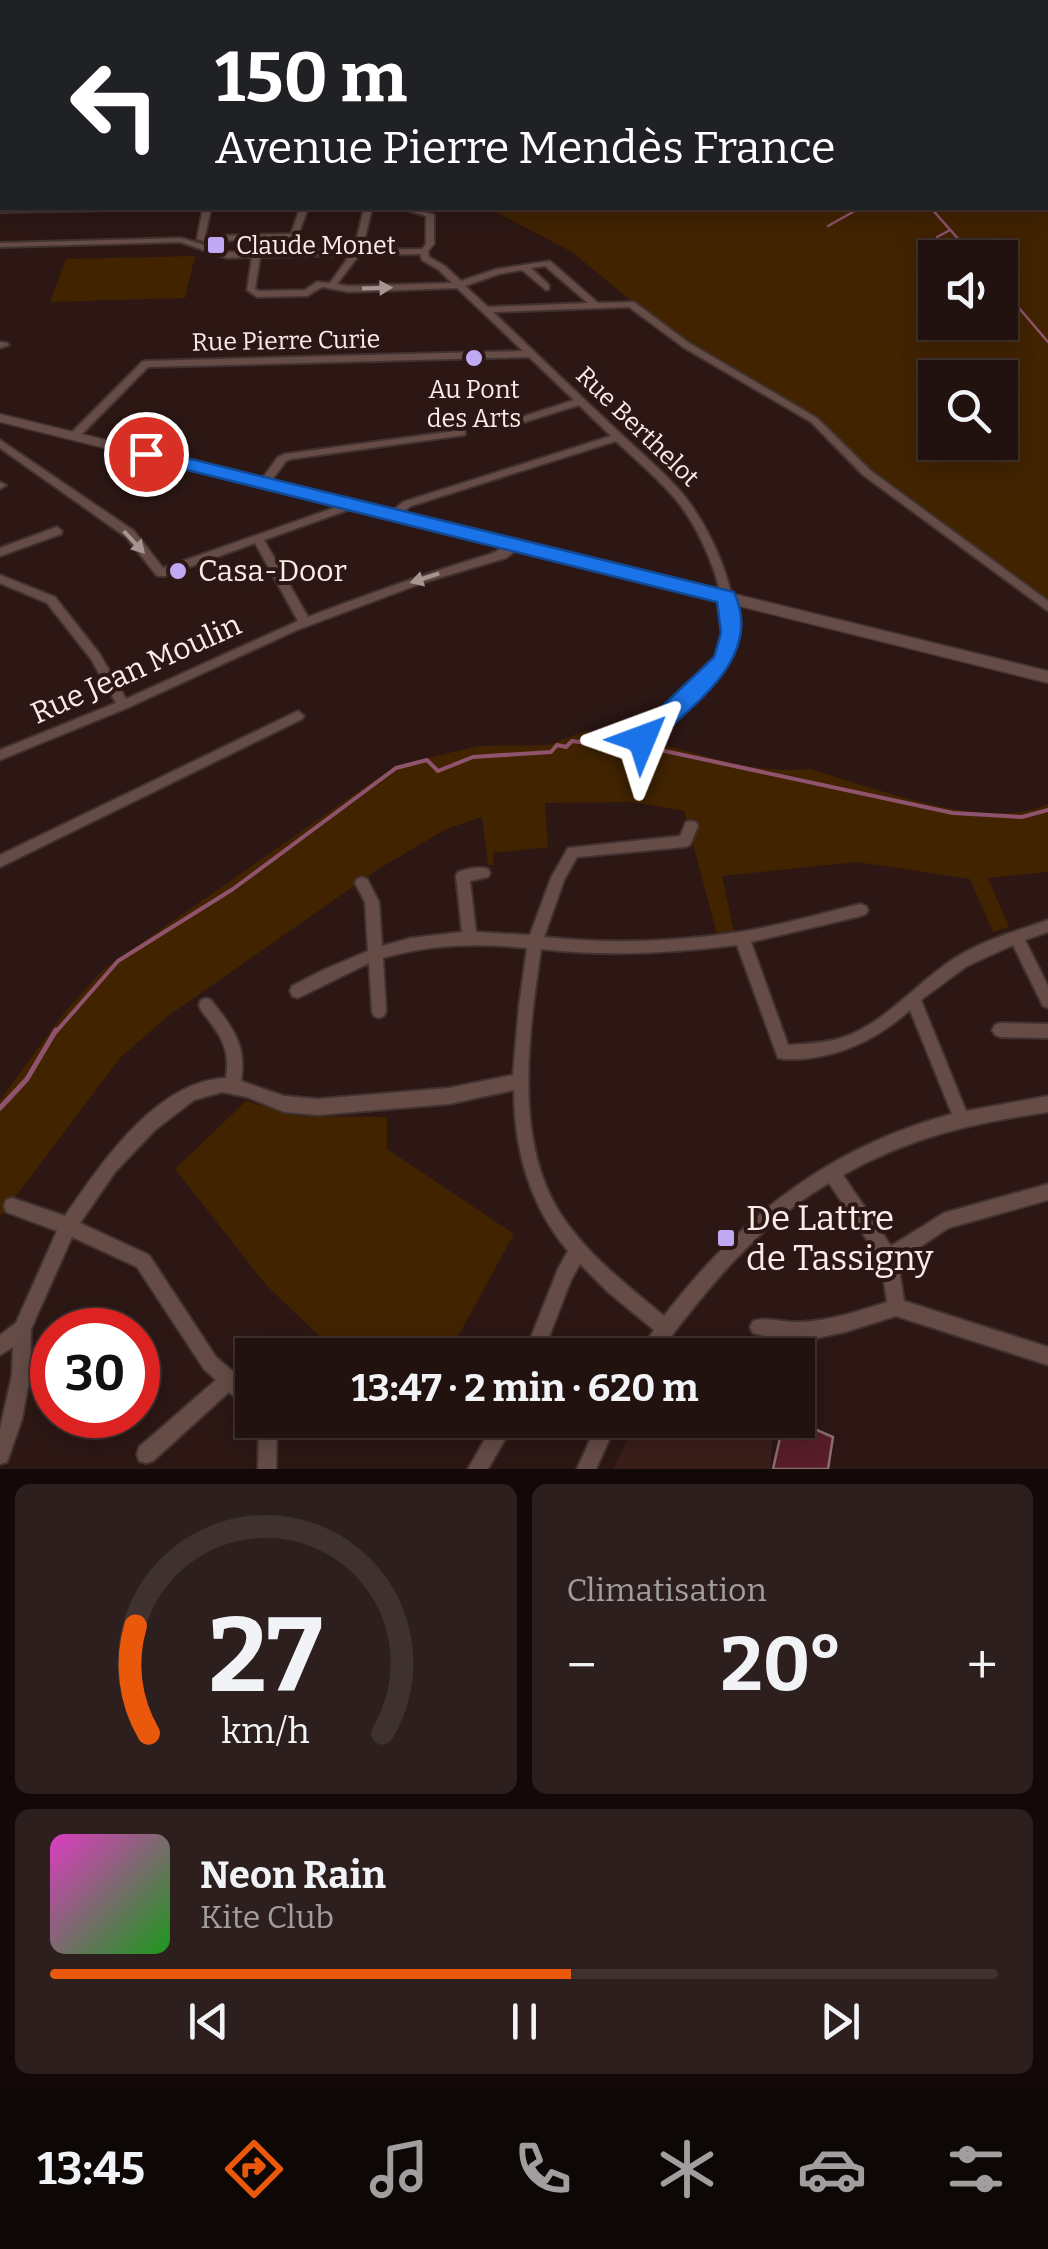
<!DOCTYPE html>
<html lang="fr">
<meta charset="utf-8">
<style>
body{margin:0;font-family:Bitter,serif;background:#2d1f1d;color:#f1f3f6;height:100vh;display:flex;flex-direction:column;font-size:38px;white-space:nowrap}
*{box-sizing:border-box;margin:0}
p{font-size:32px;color:#a29d9e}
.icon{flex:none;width:55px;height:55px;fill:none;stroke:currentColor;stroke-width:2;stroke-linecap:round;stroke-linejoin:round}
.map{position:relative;height:1469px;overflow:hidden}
.panel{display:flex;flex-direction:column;gap:15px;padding:15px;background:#120908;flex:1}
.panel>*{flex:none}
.banner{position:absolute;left:0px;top:0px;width:1050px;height:210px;box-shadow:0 5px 25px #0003,0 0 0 2px #3e312f;background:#202124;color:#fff;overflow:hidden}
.fabs{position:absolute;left:918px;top:240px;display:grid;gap:20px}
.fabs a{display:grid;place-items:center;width:100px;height:100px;border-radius:0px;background:#21110f;box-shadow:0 5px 25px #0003,0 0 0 2px #3e312f;font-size:50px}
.speed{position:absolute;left:30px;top:1308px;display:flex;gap:20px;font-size:50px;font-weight:700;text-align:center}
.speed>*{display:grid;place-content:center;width:130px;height:130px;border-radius:50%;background:#21110f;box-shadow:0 5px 25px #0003,0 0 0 2px #3e312f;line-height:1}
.speed .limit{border:15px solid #d22;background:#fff;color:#111}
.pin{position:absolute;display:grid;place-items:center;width:85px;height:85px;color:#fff;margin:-42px;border:5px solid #fff;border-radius:50%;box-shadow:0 2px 10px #0007}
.me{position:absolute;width:110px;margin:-55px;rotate:46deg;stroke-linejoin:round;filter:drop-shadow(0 0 8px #0008)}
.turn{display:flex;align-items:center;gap:35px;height:210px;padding:0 50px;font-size:45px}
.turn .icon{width:130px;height:130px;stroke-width:2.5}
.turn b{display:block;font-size:70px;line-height:85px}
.big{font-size:75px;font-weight:700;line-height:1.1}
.panel .widget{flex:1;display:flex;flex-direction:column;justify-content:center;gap:15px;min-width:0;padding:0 35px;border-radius:15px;background:#2d1f1d}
.panel .dial{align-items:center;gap:0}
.dial svg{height:260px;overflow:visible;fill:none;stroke:#3e312f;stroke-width:7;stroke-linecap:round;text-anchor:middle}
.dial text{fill:#f1f3f6;stroke:none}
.song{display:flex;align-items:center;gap:30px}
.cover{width:120px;height:120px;border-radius:15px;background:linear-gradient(135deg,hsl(310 70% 55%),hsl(120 70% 35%))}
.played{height:10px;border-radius:5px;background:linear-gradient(90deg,#ea580c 55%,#3e312f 55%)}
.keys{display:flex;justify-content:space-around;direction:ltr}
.heat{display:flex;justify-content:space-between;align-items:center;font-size:55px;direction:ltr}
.panel .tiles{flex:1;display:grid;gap:15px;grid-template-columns:1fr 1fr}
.widget:last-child{grid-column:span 2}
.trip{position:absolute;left:235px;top:1338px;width:580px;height:100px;border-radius:0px;background:#21110f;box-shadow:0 5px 25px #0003,0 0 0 2px #3e312f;font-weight:700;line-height:100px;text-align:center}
.tab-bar{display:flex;height:160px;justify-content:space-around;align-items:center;background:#0d0706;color:#a29d9e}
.tab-bar .icon{width:70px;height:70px}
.tab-bar .on{color:#ea580c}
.tab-bar b{font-size:45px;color:#f1f3f6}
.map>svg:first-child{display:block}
.built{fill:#3a1e1a}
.green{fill:#412300;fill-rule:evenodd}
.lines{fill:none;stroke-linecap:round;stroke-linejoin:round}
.stream-far2{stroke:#90536d;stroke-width:2.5}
.stream-far1{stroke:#90536d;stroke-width:4}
.stream{stroke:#90536d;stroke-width:5}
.building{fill:#581d28;stroke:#896e70;stroke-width:2.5}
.minor-casing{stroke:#413230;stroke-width:4}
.secondary-casing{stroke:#413230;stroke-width:3}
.minor{fill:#654c47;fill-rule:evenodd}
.secondary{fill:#654c47;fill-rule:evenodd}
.oneway{fill:#a89490}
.route{fill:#1a73e8;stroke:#114b97;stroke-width:2.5}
.poi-dot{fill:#c1a8f3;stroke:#2c1714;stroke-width:4}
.labels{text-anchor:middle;stroke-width:8;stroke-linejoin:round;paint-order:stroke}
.far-poi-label{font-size:25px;fill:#fbece9;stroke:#2c1714;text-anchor:start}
.far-street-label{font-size:25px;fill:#fbece9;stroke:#2c1714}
.poi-label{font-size:30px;fill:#fbece9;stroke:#2c1714;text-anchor:start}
.street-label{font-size:30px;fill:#fbece9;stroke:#2c1714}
.near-poi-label{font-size:35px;fill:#fbece9;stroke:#2c1714;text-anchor:start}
</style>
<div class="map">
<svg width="1048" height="1469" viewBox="0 0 1048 1469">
<rect width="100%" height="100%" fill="#2c1714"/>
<!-- built -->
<path class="built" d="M637,1420H766L773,1437L770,1469H613Z"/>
<!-- green -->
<path class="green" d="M166,0H1048V604L871,472L817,421L685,345L572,252L488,208H1048V2ZM935,258H1000V322H935ZM935,378H1000V442H935Z
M195,256L185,298L50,302L66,259Z
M587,730L590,734L637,744L651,742C702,754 756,775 809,769C875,787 985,833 1048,804V872L988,878L1009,927L993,932L970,879L857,862L722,876L734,932L717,934L684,811L633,802L545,803L548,847L493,853V865H488L482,817L446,829L377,870L168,1016L121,1057L0,1217V1100L64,1013L104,969L395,766L478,746L549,745Z
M246,1101L300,1116L387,1117V1149L514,1234L448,1355H339L266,1285L175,1169Z"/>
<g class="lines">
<!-- stream-far2 -->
<path class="stream-far2" d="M931,208L975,258
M828,226L860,208
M937,237L950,230
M1000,286L1048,342"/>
<!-- stream-far1 -->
<path class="stream-far1" d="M646,747L953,813L1022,817L1048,810
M55,1033L118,961L233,889L396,768L427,760L438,771L473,757L551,752L557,745L566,747L572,741L624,748L628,744L632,748"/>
<!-- stream -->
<path class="stream" d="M0,1108L27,1079L56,1030"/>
</g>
<!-- building -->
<path class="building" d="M784,1420H794L833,1437L828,1469H773Z"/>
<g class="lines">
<defs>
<path id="minor" d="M0,183H2V188H0Z
M0,208H121L117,210L0,212Z
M203,208H211L205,236L291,234L300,208H308L297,238L263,240L261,252L354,250L364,208H372L362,250L422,249L426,244V216L400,208H411L434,215V244L428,251L429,257L445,266L461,281L497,269L550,261L598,303L634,302L689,343L817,418L871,471L1048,601V611L863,475L811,422L683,347L629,307L493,312C536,353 578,394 621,434C640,452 663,471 681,492C712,528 748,608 731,655C720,685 671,720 646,742H638L636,739L638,736C661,715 701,687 716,661C742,618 703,529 672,495C655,476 635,459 616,441L411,506L393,518L388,515L403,502L611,436L579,405L509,427H503V423L574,400L529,357L148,367L78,438H70V434L142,362L145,361L523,351L457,288L349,292L322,287L307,296L257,297L247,290L252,257L227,258L180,242L0,247V243L181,238L228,252H253L254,240L204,241L197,239ZM420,254L422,260L439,270L452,283L349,286L337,284L359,255ZM350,255L330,283L317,282L305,290L259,291L255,289L260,257ZM545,266L588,303L488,307L465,286L499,274L522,270L546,290L549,289V285L531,268Z
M0,342L7,343L9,345L0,348Z
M462,430L465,431V435L291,459L286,461L268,485L264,486L259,483L278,457L285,454Z
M0,440L134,531L163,568L348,503H356V507L264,540L308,617C366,595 424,574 484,556C497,553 508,543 520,543L521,546L506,558L425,582L297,630L127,708L0,760V750L116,703L91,659L47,603L0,583V575L55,597L99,653L126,699L298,621L255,543L165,576H157L126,537L0,448Z
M0,482L6,485L0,489Z
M57,527L62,531L61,534L0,556V548Z
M298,711L304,716L302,719L0,867V855Z
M691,821L696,822L698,826L690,845L685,847L577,857L564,880L544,937C608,944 675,942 739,932C780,926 821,913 861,904L866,906L868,910L866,914L861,916L751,942L788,1045C806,1044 824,1043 841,1038C885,1024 917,982 955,958C983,940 1017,931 1048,920V932L1025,940L1048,986V1008L1043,1006L1013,945L967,966L921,1000L966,1111L1048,1096V1112C972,1123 910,1137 843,1175L891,1246L944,1213L1048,1184V1200L948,1228L898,1262L904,1301L1048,1347V1365L896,1316L845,1332L812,1339H777L753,1333L750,1327L753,1321C767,1316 785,1323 800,1322C830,1321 859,1311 887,1302L881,1261L829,1183C758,1224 705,1291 657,1355H637L654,1330L608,1292L580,1264L571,1280L542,1355H524L558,1269L568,1251C530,1206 514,1149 514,1090L449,1104L318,1115L284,1112L247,1097L222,1092L194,1100L155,1130L115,1172L80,1223L149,1255L216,1357L252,1388V1409L246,1406L229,1392L153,1461L146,1463L139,1461L137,1454L139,1447L216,1380L204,1369L137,1267L72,1237L31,1329L30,1375L22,1419L7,1462L0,1464V1429L12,1375L13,1347L0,1355V1335L16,1323L57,1231L6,1212L4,1206L6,1200L12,1198L65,1216C101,1164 156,1081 226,1078C231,1046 219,1034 201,1010L199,1005L201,1000L206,998L211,1000C232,1027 247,1044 241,1081L284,1096L318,1099L449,1088L513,1075L519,1006L527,948C477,943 431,944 383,958L386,1011L384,1016L379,1018L374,1016L372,1011L369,963L302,996L297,998L292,996L290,991L292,986L323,970L368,951L365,902L355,883L357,879L362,877L367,879L379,902L382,946L411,938L462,932L456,876L458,872C467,869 479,866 488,869L490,873L488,877L470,881L476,932L530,935L551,878L568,848L680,836L686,822ZM737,945L778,1058C786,1060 793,1059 802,1059C845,1055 878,1038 910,1010L952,1114C831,1146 740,1217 664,1316C627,1285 587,1255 560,1213C513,1139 529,1032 541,949C607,957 672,953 737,945Z
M1000,1023L1048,1024V1038L1000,1037L995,1035L992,1030L995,1025Z
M259,1420H277L276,1469H258Z
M496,1420H516L488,1469H468Z
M599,1420H618L596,1469H577Z"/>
<path id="secondary" d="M0,414L1048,671V683L0,422Z"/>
</defs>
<!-- minor casing -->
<use href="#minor" class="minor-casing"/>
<!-- secondary casing -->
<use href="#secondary" class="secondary-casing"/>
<!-- minor -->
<use href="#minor" class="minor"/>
<!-- secondary -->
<use href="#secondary" class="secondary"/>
</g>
<!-- one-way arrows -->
<defs><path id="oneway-solid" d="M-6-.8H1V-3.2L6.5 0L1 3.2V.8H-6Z" transform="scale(2.5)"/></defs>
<g class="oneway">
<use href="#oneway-solid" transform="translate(377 288) rotate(-2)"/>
<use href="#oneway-solid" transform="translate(134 542) rotate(47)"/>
<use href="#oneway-solid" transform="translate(425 578) rotate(162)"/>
</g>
<!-- route -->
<path class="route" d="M146,448L734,592C765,658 692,705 651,745H634L631,739L634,733L714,657L721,633L717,602L139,458L136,454Z"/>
<!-- markers -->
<g class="poi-dot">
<rect x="206" y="235" width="20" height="20" rx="5"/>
<circle cx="474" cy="358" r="10"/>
<circle cx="178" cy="571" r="10"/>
<rect x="716" y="1228" width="20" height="20" rx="5"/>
</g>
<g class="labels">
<!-- far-poi labels -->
<g class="far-poi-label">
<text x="236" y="254">Claude Monet</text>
<text x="474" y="398" text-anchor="middle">Au Pont<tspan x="474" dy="29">des Arts</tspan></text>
</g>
<!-- far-street labels -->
<g class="far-street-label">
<text transform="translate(286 340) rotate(-1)" y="9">Rue Pierre Curie</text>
<text transform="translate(638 426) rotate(44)" y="9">Rue Berthelot</text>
</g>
<!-- poi labels -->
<g class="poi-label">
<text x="198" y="581">Casa-Door</text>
</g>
<!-- street labels -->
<g class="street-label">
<text transform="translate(136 669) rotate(-24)" y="10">Rue Jean Moulin</text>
</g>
<!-- near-poi labels -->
<g class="near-poi-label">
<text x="746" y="1230">De Lattre<tspan x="746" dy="40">de Tassigny</tspan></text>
</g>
</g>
</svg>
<div class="fabs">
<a><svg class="icon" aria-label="sound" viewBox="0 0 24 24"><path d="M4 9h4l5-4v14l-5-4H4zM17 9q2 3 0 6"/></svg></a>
<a><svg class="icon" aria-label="search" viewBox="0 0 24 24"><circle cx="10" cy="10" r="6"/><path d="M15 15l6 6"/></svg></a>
</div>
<div class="speed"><div class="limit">30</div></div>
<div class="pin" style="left:146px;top:454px;background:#d93025"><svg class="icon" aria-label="arrive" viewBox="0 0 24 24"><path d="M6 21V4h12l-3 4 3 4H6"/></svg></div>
<svg class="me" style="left:642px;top:739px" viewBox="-20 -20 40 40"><path d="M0-17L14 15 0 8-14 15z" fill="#1a73e8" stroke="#fff" stroke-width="4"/></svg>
<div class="trip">13:47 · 2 min · 620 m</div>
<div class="banner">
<div class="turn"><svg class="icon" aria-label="left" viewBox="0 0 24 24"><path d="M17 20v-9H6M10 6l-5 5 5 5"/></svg><div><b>150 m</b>Avenue Pierre Mendès France</div></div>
</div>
</div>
<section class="panel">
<div class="tiles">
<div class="widget dial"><svg viewBox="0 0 100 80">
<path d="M14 69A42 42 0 1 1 86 69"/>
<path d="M14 69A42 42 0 0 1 10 36" stroke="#ea580c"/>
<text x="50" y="56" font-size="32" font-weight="700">27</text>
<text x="50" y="72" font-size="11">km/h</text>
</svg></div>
<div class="widget"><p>Climatisation</p>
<div class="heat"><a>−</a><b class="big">20°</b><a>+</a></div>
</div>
<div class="widget">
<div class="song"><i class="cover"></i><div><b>Neon Rain</b><p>Kite Club</p></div></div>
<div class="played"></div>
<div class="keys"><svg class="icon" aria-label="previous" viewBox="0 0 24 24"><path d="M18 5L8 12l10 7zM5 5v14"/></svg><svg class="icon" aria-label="pause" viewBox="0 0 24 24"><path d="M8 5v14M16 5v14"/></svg><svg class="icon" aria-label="next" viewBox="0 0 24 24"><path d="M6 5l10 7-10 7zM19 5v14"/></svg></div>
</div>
</div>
</section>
<nav class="tab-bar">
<b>13:45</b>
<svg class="icon on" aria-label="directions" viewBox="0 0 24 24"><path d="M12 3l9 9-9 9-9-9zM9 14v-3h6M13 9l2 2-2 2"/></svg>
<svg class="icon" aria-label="music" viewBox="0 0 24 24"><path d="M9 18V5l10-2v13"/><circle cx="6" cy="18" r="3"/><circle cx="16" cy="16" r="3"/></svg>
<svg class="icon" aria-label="phone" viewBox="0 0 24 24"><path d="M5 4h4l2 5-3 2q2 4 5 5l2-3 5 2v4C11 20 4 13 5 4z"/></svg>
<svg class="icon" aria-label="climate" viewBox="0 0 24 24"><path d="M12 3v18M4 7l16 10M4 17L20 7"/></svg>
<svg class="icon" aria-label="car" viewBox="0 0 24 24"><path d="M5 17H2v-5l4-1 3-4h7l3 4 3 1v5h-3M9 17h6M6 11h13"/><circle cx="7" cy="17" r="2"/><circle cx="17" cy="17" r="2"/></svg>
<svg class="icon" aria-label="filters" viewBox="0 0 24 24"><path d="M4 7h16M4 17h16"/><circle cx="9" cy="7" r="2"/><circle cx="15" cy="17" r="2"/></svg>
</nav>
